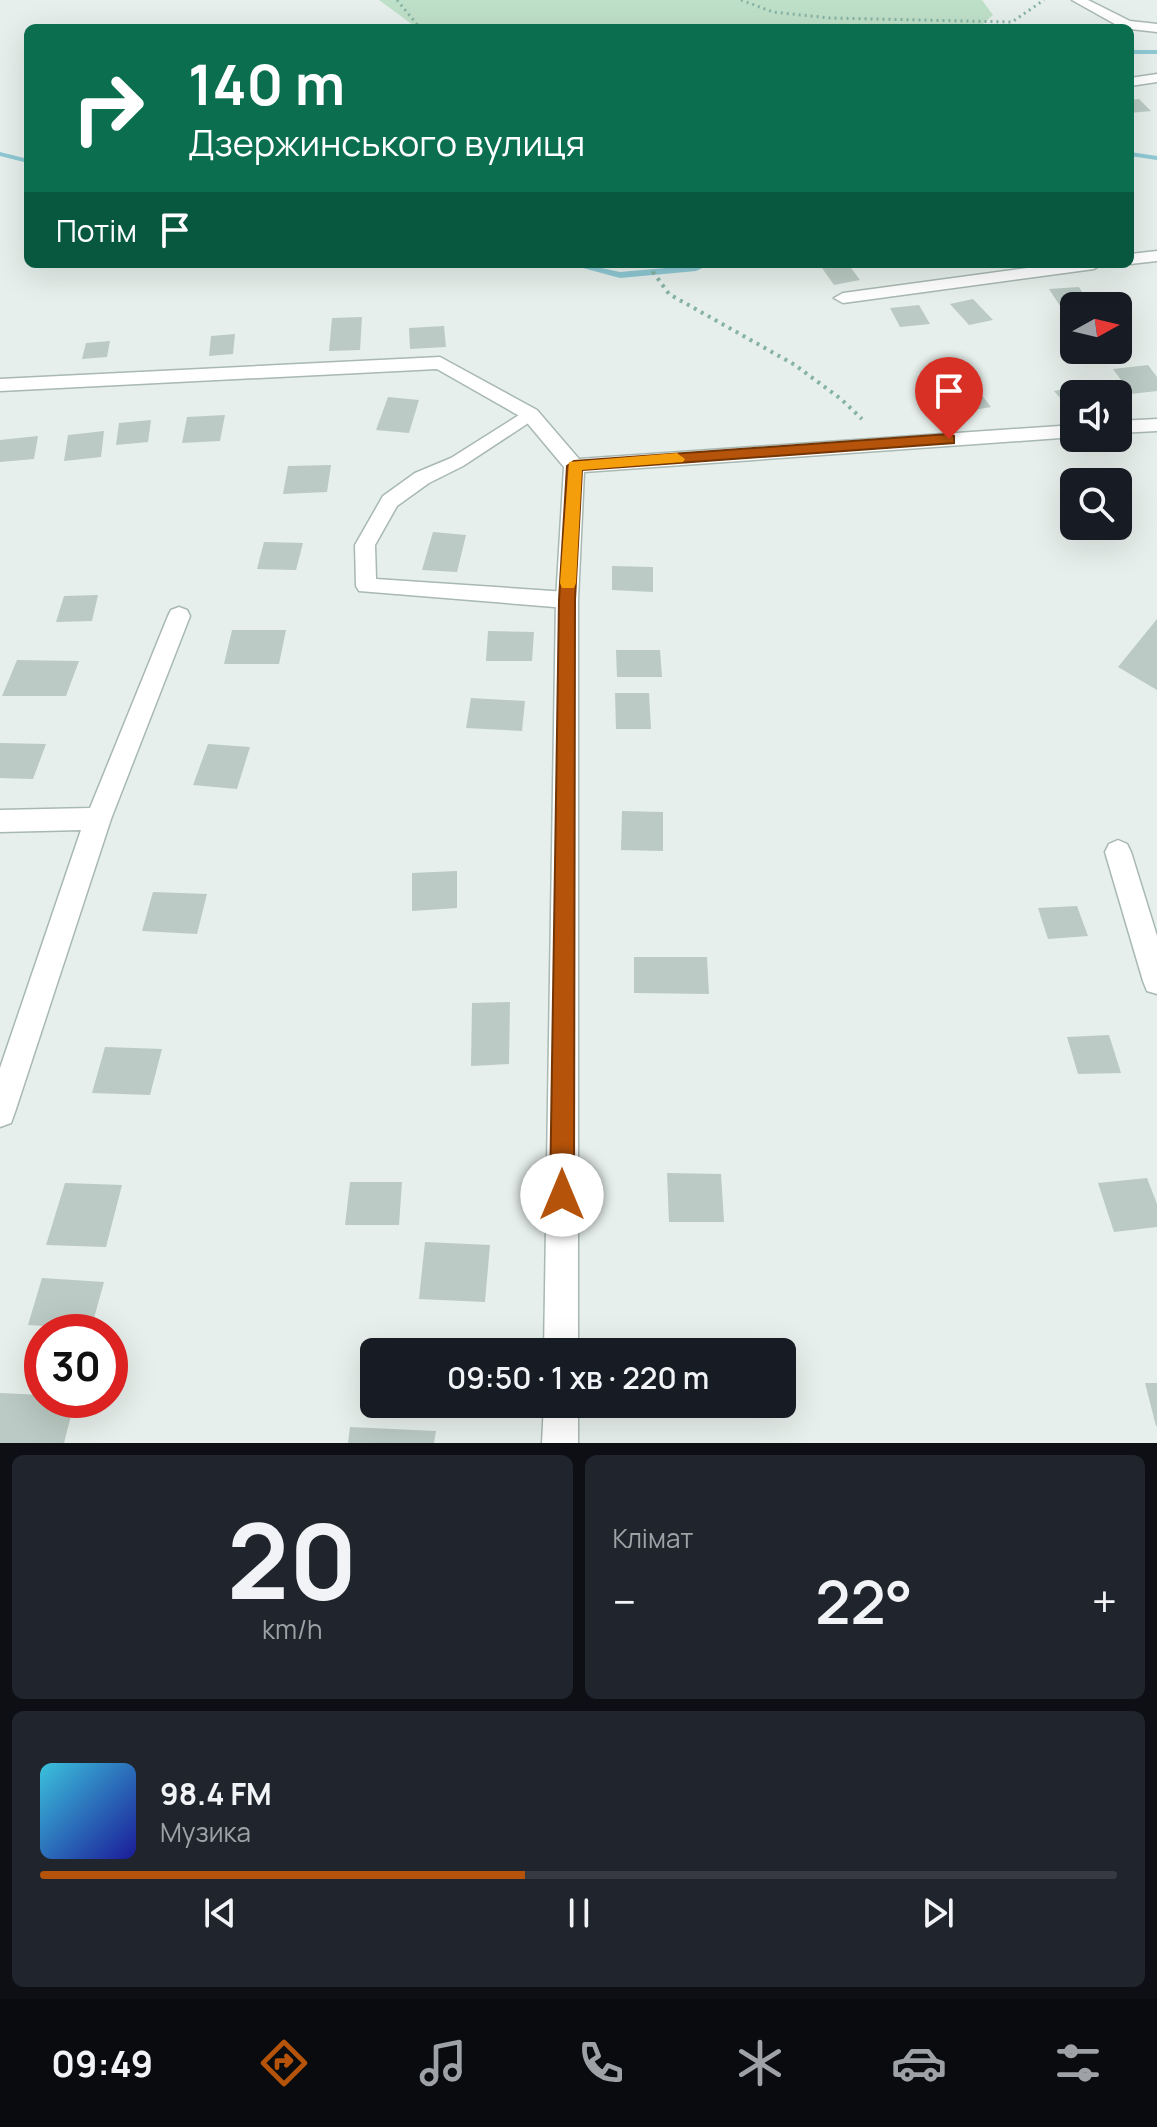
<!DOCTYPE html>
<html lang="uk">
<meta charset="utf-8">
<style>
body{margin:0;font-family:Manrope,sans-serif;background:#20242c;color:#f1f3f6;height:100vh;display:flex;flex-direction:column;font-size:30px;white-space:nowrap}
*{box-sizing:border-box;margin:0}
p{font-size:26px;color:#9ea1a6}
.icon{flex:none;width:44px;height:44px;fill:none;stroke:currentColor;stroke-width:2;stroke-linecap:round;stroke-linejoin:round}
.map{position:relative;height:1443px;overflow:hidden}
.details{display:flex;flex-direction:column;gap:12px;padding:12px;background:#0d0f14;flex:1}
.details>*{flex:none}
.hud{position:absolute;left:24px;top:24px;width:1110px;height:244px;border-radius:12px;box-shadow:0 8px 32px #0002;background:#0b6e4f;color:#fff;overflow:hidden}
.needle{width:52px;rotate:82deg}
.controls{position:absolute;left:1060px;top:292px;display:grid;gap:16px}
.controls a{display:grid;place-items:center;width:72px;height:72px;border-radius:12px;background:#171b24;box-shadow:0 8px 32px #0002;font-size:40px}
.speed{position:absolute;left:24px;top:1314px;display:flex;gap:16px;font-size:40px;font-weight:700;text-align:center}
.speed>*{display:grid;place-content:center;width:104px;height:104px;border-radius:50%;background:#171b24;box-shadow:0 8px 32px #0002;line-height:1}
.speed .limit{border:12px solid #d22;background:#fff;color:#111}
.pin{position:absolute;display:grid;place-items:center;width:68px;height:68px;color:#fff;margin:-82px -34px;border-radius:50% 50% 50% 0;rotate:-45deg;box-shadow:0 0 8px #0007}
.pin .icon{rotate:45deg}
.me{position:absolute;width:88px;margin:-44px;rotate:0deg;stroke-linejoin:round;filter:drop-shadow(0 0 6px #0008)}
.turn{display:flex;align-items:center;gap:28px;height:168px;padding:0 32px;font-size:36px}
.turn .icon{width:104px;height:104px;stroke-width:2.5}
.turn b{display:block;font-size:56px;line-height:68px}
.then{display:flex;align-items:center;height:76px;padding:0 32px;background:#0003;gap:16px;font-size:30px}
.big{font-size:60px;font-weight:600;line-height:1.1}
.details .card{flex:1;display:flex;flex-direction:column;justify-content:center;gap:12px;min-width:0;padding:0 28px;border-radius:12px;background:#20242c}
.details .dial{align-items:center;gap:0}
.dial b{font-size:104px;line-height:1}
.song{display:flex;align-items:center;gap:24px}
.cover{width:96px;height:96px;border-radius:12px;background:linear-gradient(135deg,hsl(190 70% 55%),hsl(240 70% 35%))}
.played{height:8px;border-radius:4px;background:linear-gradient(90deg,#b45309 45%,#363941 45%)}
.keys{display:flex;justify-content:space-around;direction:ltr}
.heat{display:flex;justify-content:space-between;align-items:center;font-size:44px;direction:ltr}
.details .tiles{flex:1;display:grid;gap:12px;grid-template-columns:1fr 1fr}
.card:last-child{grid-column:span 2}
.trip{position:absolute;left:360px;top:1338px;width:436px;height:80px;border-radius:12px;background:#171b24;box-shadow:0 8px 32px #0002;font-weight:600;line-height:80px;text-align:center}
.tabs{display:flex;height:128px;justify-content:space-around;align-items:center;background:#090b0e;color:#9ea1a6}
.tabs .icon{width:56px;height:56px}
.tabs .on{color:#b45309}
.tabs b{font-size:36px;color:#f1f3f6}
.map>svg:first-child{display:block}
.green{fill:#bfe0c8}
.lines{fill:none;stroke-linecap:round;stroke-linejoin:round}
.stream{fill:#8ec9d4;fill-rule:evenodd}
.building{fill:#bbcac4}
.service-casing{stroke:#a8b8b2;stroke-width:3}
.minor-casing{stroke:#a8b8b2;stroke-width:3}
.path-far1{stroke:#86b3a5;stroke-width:3;stroke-dasharray:2 4;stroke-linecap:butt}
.path{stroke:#86b3a5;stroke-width:4;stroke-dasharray:3 5;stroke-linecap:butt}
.service{fill:#fff;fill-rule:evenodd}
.minor{fill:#fff;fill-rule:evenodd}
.route{fill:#b45309;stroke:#753606;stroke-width:2}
.slow{fill:#f59e0b}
</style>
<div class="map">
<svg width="1157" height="1443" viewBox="0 0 1157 1443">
<rect width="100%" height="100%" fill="#e6efeb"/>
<!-- green -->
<path class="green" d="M379,0H982L993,15L978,28H417Z"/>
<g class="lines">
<!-- stream -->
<path class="stream" d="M1130,50H1157V54H1130Z
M0,152L28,159V163L0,156Z
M1130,152L1157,156V160L1130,156Z
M568,264H583L620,272L711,264L696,271L620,278Z"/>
</g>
<!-- building -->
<path class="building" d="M1139,99L1151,111L1130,113V100Z
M843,264H848L860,280L834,285L822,268Z
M1079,287L1091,306L1062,309L1049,289Z
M973,299L993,320L969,325L950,304Z
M919,305L930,324L900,327L890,308Z
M362,317L360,350L329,351L332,318Z
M444,326L446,347L410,349L409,328Z
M235,334L233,354L209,356L211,336Z
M110,341L107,357L82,359L86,343Z
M1148,365L1157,377V391L1131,394L1113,369Z
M970,380L991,407L956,413L937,386Z
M1081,386L1088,394H1074V411H1071L1054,391Z
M388,397L419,400L409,433L376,430Z
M225,415L220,441L182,443L187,417Z
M151,420L148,442L116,445L119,423Z
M104,431L101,457L64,461L68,435Z
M38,436L34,459L0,462V440Z
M331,465L327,492L283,494L288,466Z
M433,532L466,535L457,572L422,570Z
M264,542L303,543L296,570L257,569Z
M612,566L653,567V592L612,590Z
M98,595L92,621L56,622L64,596Z
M1157,619V690L1118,667Z
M232,630H286L279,664H224Z
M488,631L534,632L532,661H486Z
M616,650H660L662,677H617Z
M17,660L79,661L66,696H2Z
M615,693H649L651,729H616Z
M471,698L525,701L522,731L466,728Z
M0,743L46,744L33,779L0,778Z
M208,744L250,747L237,789L193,785Z
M622,811L663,812V851L621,850Z
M457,871V908L412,911V873Z
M153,892L207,894L197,934L142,931Z
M1077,906L1088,936L1048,939L1038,908Z
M634,957H707L709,994L634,993Z
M510,1002L509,1064L471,1066L472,1003Z
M1109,1035L1121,1073L1078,1074L1067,1037Z
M105,1047L162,1049L150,1095L92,1093Z
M667,1173L721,1174L724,1222H669Z
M1147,1178L1157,1204V1227L1114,1232L1098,1183Z
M350,1182H402L399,1225H345Z
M65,1183L122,1185L106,1247L46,1245Z
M425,1242L490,1245L485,1302L419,1299Z
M42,1278L104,1282L91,1329L28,1325Z
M1145,1383H1157V1426H1156Z
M0,1393L42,1395V1400H75L64,1443H0Z
M673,1404H724V1408H673Z
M350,1427L436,1431L434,1443H348Z"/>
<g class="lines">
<defs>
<path id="service" d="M530,408L536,410L539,414L536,418L463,466L429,483L397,506L375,545L376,579L567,592L574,595L577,600L574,605L567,608L359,591L356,586L355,545L383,496L415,473L451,458Z"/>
<path id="minor" d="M1072,0H1088L1130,21L1157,24V32L1122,28Z
M1157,74V82L1130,86V78Z
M1157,251V261L1130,264V254Z
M1057,264H1102L1094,269L843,303L834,298L843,293Z
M440,357L537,410L579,459L1074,425V437L584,472L578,600V1352H544L556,600L564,467L523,418L437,369L0,391V379Z
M1157,419V431L1118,433V421Z
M179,607L187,610L190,616L111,819L15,1112L11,1123L0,1127V1068L81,830L0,832V810L90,808L168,616L171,610Z
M1118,840L1127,844L1131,852L1157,936V994L1147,991L1143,981L1105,852L1109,844Z
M544,1404H578V1443H542Z"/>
</defs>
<!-- service casing -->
<use href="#service" class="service-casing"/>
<!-- minor casing -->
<use href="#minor" class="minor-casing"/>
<!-- path-far1 -->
<path class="path-far1" d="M397,0L420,28
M741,0L773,12L830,18L1012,22L1044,0"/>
<!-- path -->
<path class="path" d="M655,264L653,272L669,294L795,365L841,399L862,419"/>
<!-- service -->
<use href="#service" class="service"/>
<!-- minor -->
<use href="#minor" class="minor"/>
</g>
<!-- route -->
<path class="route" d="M949,434L954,436V443L582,470L575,600L574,1195L571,1204L562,1207L554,1204L550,1195L559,600L567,466L574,461Z"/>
<!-- slow -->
<path class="slow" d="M677,453L685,459L683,462L582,470L576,583L574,588H562L560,583L569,462Z"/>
</svg>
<div class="controls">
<a><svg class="needle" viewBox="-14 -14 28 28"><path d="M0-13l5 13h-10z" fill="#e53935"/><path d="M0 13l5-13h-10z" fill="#9ea1a6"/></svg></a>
<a><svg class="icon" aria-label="sound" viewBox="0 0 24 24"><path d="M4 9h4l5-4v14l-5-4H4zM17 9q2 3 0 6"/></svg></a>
<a><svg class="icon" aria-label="search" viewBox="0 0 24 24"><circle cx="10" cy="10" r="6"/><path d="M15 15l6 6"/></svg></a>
</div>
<div class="speed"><div class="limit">30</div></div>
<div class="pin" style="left:949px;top:439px;background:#d93025"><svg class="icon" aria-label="arrive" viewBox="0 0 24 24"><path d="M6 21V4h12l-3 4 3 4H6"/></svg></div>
<svg class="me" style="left:562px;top:1195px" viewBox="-20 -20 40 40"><circle r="19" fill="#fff"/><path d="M0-13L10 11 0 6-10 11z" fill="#b45309"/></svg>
<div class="trip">09:50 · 1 хв · 220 m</div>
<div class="hud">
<div class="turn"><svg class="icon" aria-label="right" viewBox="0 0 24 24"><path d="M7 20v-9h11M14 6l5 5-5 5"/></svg><div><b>140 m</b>Дзержинського вулиця</div></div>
<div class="then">Потім<svg class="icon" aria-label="arrive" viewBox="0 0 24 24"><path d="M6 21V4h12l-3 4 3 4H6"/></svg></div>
</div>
</div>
<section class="details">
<div class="tiles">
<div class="card dial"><b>20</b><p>km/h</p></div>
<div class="card"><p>Клімат</p>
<div class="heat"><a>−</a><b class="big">22°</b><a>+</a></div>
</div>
<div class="card">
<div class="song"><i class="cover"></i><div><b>98.4 FM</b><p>Музика</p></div></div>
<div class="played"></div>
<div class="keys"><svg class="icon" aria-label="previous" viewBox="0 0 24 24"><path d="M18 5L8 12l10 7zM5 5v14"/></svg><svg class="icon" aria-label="pause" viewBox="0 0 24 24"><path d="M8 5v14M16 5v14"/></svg><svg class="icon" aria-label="next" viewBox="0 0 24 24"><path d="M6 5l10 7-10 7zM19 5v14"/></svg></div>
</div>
</div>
</section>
<nav class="tabs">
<b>09:49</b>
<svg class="icon on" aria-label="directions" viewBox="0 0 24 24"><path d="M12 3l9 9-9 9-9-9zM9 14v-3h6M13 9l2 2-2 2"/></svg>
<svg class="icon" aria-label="music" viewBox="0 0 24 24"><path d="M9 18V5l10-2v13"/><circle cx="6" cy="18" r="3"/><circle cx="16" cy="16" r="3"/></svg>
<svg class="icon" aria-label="phone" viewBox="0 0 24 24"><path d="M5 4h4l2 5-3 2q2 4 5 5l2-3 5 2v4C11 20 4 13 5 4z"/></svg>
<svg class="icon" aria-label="climate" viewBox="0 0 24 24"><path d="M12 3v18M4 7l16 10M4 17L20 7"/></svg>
<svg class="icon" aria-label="car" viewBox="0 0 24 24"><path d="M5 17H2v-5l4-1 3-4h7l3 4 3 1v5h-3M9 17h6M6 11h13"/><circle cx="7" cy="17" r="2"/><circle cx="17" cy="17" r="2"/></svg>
<svg class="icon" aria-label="filters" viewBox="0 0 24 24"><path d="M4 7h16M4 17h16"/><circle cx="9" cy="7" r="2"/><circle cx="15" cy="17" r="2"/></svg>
</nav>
